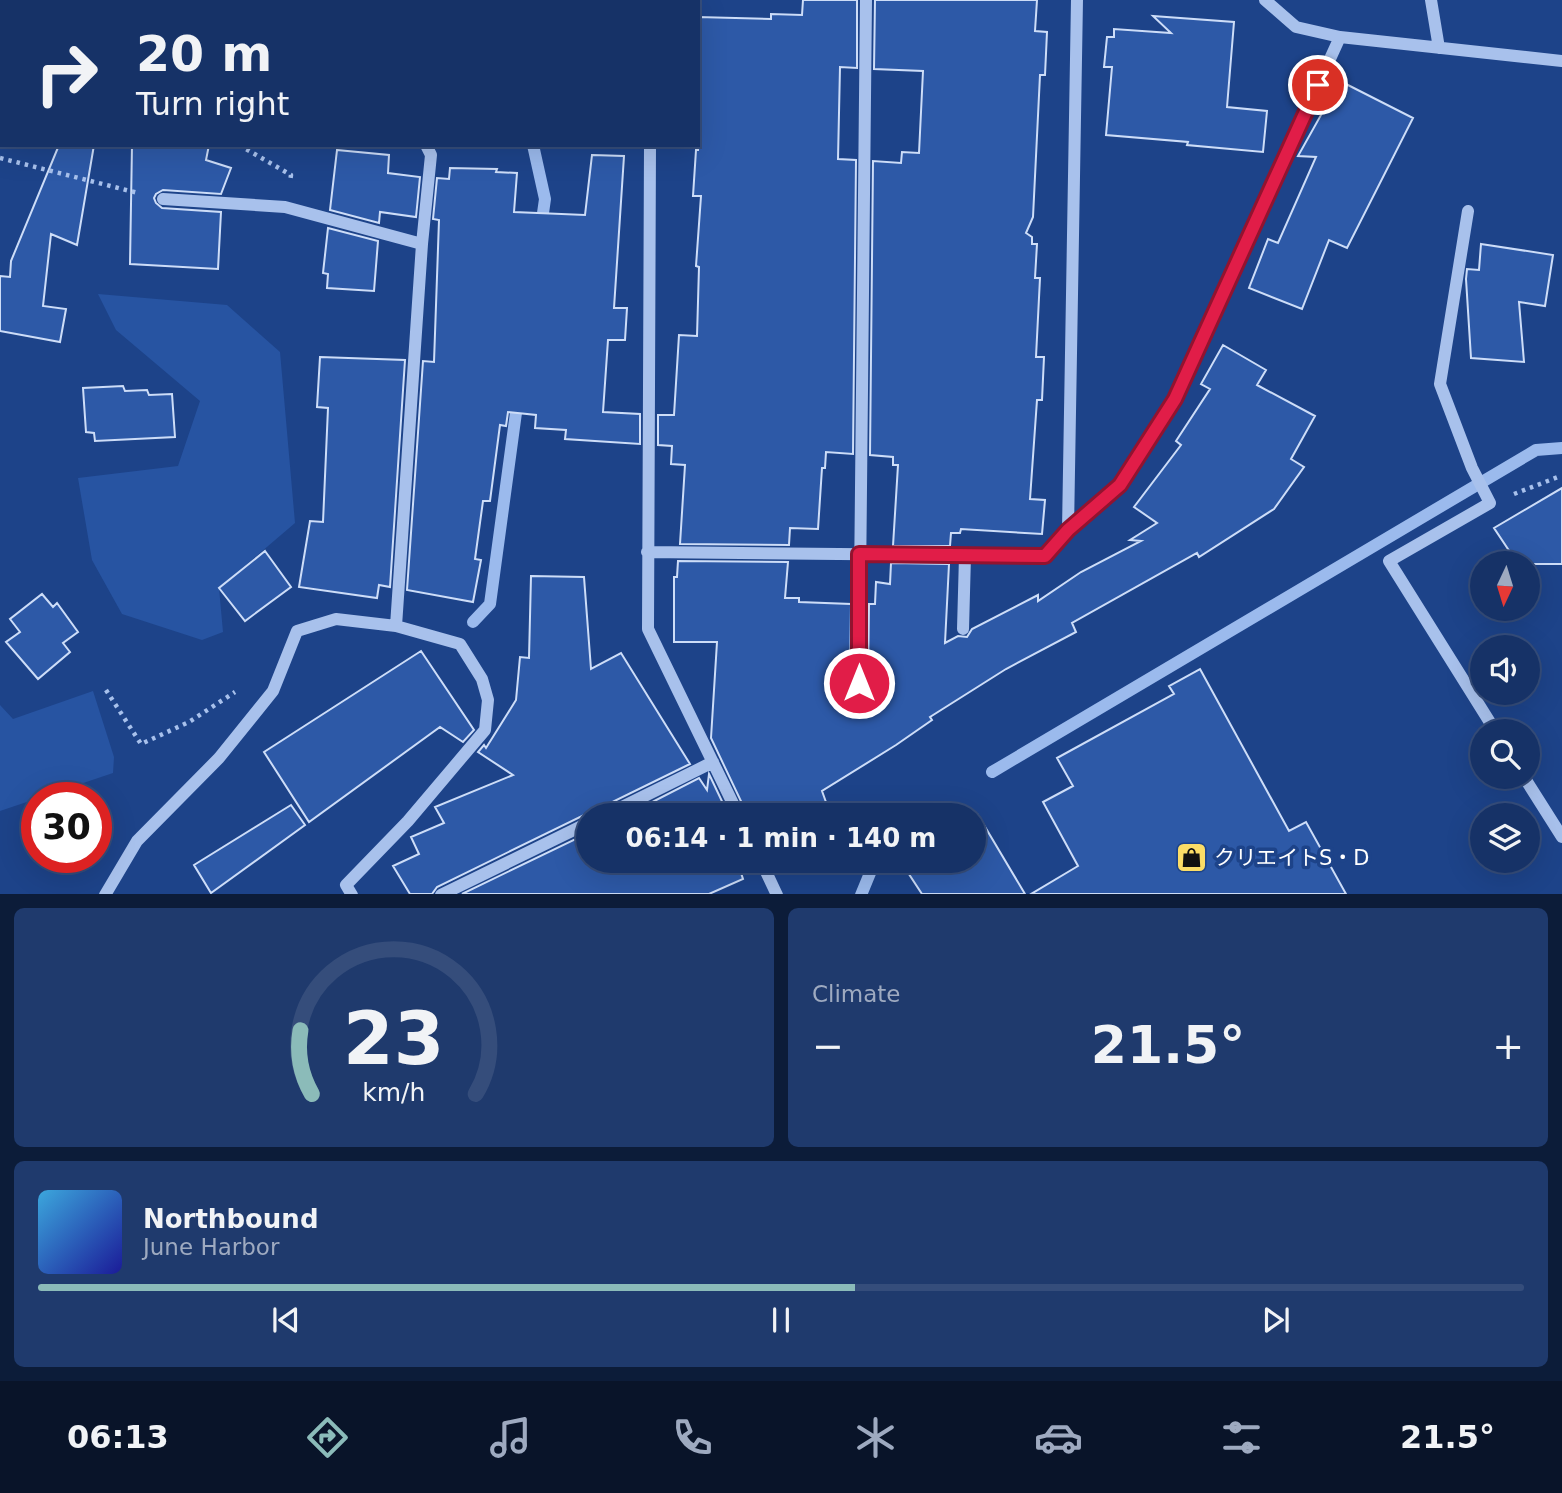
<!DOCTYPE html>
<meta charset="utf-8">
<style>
body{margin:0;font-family:"DejaVu Sans","Noto Sans JP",sans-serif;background:#1f3a6d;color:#f1f3f6;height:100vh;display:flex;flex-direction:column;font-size:26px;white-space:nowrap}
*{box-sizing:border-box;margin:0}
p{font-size:23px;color:#9eaac0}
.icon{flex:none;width:38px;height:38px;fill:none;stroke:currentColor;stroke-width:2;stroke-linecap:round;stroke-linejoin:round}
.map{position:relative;height:894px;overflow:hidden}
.details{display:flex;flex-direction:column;gap:14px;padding:14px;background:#0c1c39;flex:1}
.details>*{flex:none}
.top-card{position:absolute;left:0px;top:0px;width:700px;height:147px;box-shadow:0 7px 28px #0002,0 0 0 2px #354d7b;background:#163267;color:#f1f3f6;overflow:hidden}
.needle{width:46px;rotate:184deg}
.controls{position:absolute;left:1470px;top:551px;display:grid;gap:14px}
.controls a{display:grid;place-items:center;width:70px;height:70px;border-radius:50%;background:#163267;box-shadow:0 7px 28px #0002,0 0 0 2px #354d7b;font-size:35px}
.speed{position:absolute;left:21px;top:782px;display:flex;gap:14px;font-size:35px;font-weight:700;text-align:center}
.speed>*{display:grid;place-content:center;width:91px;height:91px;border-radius:50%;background:#163267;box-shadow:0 7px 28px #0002,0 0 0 2px #354d7b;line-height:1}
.speed .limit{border:10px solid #d22;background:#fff;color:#111}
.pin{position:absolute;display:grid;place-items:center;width:60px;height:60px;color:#fff;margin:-30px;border:4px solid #fff;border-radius:50%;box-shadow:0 2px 7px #0007}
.me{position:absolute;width:77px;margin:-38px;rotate:0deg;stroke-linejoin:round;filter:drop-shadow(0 0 5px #0008)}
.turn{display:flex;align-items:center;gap:24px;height:147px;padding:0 21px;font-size:32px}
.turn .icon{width:91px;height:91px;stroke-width:2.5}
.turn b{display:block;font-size:49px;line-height:60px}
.big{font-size:52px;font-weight:700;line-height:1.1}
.details .widget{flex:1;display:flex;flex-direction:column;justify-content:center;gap:10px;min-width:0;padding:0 24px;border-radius:10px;background:#1f3a6d}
.details .dial{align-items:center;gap:0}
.dial svg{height:182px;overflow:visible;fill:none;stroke:#354d7b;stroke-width:7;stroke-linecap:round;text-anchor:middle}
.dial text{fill:#f1f3f6;stroke:none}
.song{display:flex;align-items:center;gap:21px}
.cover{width:84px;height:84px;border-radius:10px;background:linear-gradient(135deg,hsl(200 70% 55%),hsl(240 70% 35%))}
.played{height:7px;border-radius:4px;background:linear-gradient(90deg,#8bbbb9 55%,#354d7b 55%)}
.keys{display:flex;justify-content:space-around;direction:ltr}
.heat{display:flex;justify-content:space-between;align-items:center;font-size:38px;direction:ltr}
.details .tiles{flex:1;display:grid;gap:14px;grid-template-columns:1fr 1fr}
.widget:last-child{grid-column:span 2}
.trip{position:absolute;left:576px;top:803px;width:410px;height:70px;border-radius:35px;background:#163267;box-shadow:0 7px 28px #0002,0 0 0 2px #354d7b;font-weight:700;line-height:70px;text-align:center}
.tabs{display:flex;height:112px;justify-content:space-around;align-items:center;background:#091429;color:#9eaac0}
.tabs .icon{width:49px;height:49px}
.tabs .active{color:#8bbbb9}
.tabs b{font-size:32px;color:#f1f3f6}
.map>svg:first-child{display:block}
.green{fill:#2754a2}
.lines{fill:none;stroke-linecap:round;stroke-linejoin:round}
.stream{stroke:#9bbaed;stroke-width:12}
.building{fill:#2d59a7;stroke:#cdddf8;stroke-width:2}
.path{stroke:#a8c1ec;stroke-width:4.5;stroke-dasharray:3.5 5;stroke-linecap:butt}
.minor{stroke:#a8c1ec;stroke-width:12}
.route-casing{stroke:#92132f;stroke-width:18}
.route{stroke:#e11d48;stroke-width:12}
.labels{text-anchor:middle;stroke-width:7;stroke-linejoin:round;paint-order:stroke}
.poi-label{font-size:21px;fill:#fff;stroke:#1d4389;text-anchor:start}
</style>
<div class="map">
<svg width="1562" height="895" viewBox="0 0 1562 895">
<rect width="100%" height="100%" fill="#1d4389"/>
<!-- green -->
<path class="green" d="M98,294L227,305L280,352L295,523L219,588L223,632L202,640L122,614L92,560L78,478L178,466L200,401L116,330Z
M93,691L114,757L113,773L0,811V705L13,719Z"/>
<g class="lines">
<!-- stream -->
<path class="stream" d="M477,0L478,2
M533,145L545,199L541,227
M473,622L490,604L518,398
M992,772L1536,450L1562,448
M861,895L875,861"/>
</g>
<!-- building -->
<path class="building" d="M803,0H857V68L840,67L838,159L856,160L853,454L826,452L825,468H822L818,529L790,528L789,545L680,544L685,465L671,464L672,446L658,445V415H674L679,335L697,336L699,267L696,266L701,196H693L696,150H698V17L771,19V14L802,15Z
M875,0H1037L1035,31L1047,32L1045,75H1040L1033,217L1026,233L1032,237V244H1037L1035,278H1040L1036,357H1044L1042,400H1037L1030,499L1045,500L1042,534L961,529L960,533H951L950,546H893L898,465H893V457L870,455L873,161L901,163L902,152L919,153L923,71L874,69Z
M1153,16L1234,22L1227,107L1267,111L1263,152L1187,145L1188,142L1106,135L1112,67H1104L1107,37H1114V29L1171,33Z
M1340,81L1413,118L1347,248L1329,240L1302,309L1249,288L1268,239L1278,243L1316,157L1298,156Z
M59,145H94L77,245L51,234L43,306L66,309L60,342L0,331V276L10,277L11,261Z
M132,145H209L206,160L231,168L221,194L163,190L156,194L154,198L156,203L162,208L221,212L218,269L130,264Z
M337,150L389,155L388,173L420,177L416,217L380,212L379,223L330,210Z
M592,155L624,156L614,308H627L625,340H608L603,412L640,414V444L565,439L566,430L535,428L536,415L508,412L506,426L500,425L490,501H483L475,559L481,560L473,602L407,590L423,361L434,362L439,220L433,219L437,178L449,179L450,168L497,169L496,172L517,173L514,212L585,215Z
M328,228L378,241L374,291L327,288L328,274L323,273Z
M1481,244L1553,255L1545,306L1519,302L1524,362L1471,358L1466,279L1467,269L1479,270Z
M1223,345L1266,370L1257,385L1315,416L1291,459L1304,467L1274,509L1199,557L1197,553L1072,623L1076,632L1006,669L930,717L932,720L896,745L822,791L831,816H748L711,738L717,642H674V577H677L678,561L788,562L785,598H799V602L851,604L850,684L854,690L863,691L868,683L869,604H875L876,582L890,584L891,563L949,564L945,643L958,636L967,637L972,629L1038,595V601L1081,572L1141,541L1130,540L1157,523L1134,507L1181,445L1176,441L1210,389L1201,384Z
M320,357L405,360L390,587L379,585L377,598L299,587L310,521L323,522L328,408L317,407Z
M123,386L125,391L147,390L149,395L172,394L175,437L95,441L94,433L86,432L83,388Z
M1562,488V564H1518L1494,528Z
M265,551L291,587L245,621L219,588Z
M531,576L584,577L591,669L621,653L690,764L600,808L595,816L584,815L437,887L432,894H410L393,866L419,854L411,837L444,823L435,807L513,775L478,752L484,745L486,748L516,700L520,657L529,658Z
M42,594L53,607L57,603L78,632L63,643L70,652L38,679L6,642L20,632L10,619Z
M421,651L474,730L463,742L440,727L309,822L264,752Z
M1200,669L1289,831L1306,822L1346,894H1031L1078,866L1043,802L1073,786L1057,758L1174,694L1169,686Z
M709,774L729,816H625L699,778L707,790Z
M291,805L305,825L211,893L194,865Z
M978,815L1025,894H922L901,862L973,861V818Z
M588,833V861H737L743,879L709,894H462Z"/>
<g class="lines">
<!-- path -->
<path class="path" d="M52,0V2
M239,145L291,175L290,182
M0,158L138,193
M1514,494L1558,477
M106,690L141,744L189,722L235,692"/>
<!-- minor -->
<path class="minor" d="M351,0L352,2
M1265,0L1296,27L1340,37L1562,61
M1431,0L1439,48
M650,2V0
M650,145L648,629L739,816
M163,199L285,207L422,244
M1468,211L1440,384L1472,468L1490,503L1389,561L1496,732
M1068,530L1077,0
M647,552L1045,556L1068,530L1120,486L1175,399L1340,37
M396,626L422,244L431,155L426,145
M963,629L965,556
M859,683L866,0
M1524,777L1562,837
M604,816L713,762
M761,861L777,895
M105,895L137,841L219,758L273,691L297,631L336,619L396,626L460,644L482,679L488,700L485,730L408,821L346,885L352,895
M441,895L588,823"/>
</g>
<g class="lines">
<defs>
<path id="route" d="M859,683V554L1045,556L1068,530L1120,485L1175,399L1318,85"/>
</defs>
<!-- route casing -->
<use href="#route" class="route-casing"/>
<!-- route -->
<use href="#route" class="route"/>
</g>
<!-- icons -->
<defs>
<symbol id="shop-square" viewBox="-11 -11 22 22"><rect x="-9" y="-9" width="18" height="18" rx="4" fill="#fbdd67" stroke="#1d4389"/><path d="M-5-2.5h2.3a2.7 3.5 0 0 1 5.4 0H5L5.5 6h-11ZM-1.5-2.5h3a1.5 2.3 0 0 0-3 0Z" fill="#111"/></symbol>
</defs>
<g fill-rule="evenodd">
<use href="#shop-square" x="1174" y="840" width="35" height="35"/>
</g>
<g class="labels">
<!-- poi labels -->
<g class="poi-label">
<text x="1214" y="865">クリエイトS・D</text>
</g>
</g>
</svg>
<div class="controls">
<a><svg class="needle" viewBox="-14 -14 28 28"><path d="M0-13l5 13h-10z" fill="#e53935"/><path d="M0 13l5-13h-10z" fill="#9eaac0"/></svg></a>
<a><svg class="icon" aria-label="sound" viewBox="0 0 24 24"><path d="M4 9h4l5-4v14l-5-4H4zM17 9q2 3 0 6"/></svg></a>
<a><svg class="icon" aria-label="search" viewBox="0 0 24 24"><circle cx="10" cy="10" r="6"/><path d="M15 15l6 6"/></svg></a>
<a><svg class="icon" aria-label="layers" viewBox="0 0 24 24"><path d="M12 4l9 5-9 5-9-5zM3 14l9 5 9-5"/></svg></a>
</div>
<div class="speed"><div class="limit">30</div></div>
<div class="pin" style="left:1318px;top:85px;background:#d93025"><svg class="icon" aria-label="arrive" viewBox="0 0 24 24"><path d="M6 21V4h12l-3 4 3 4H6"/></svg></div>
<svg class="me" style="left:859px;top:683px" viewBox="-20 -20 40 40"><circle r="17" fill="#e11d48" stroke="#fff" stroke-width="3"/><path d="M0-11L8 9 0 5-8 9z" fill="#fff"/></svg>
<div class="trip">06:14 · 1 min · 140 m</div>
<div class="top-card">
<div class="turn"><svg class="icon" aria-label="right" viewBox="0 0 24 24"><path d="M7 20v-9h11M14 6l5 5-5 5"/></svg><div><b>20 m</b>Turn right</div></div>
</div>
</div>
<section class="details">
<div class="tiles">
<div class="widget dial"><svg viewBox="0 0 100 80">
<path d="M14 69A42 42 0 1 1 86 69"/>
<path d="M14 69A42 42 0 0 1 9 41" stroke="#8bbbb9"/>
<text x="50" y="56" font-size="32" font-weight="700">23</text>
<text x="50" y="72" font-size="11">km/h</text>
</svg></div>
<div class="widget"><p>Climate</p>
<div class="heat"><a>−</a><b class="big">21.5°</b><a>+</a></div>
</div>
<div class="widget">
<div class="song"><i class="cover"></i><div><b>Northbound</b><p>June Harbor</p></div></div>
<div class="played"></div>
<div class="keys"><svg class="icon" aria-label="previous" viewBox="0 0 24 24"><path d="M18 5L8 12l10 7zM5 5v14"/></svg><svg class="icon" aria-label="pause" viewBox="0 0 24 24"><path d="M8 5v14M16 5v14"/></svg><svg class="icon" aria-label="next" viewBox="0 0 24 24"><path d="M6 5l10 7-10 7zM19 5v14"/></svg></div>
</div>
</div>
</section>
<nav class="tabs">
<b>06:13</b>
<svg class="icon active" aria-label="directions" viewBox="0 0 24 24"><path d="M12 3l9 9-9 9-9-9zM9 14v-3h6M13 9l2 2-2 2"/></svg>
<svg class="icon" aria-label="music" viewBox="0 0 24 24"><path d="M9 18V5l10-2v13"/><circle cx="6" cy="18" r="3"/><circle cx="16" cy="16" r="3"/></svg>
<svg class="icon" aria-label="phone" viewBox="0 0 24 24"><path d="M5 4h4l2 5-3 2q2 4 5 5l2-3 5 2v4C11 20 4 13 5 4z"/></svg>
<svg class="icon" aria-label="climate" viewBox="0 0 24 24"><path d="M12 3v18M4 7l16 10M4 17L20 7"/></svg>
<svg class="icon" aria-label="car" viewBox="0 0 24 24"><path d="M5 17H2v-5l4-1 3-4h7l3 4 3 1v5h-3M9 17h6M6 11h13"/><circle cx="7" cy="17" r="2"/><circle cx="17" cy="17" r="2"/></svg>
<svg class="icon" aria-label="filters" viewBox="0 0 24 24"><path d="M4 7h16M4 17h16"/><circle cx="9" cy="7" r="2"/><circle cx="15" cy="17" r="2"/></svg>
<b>21.5°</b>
</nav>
